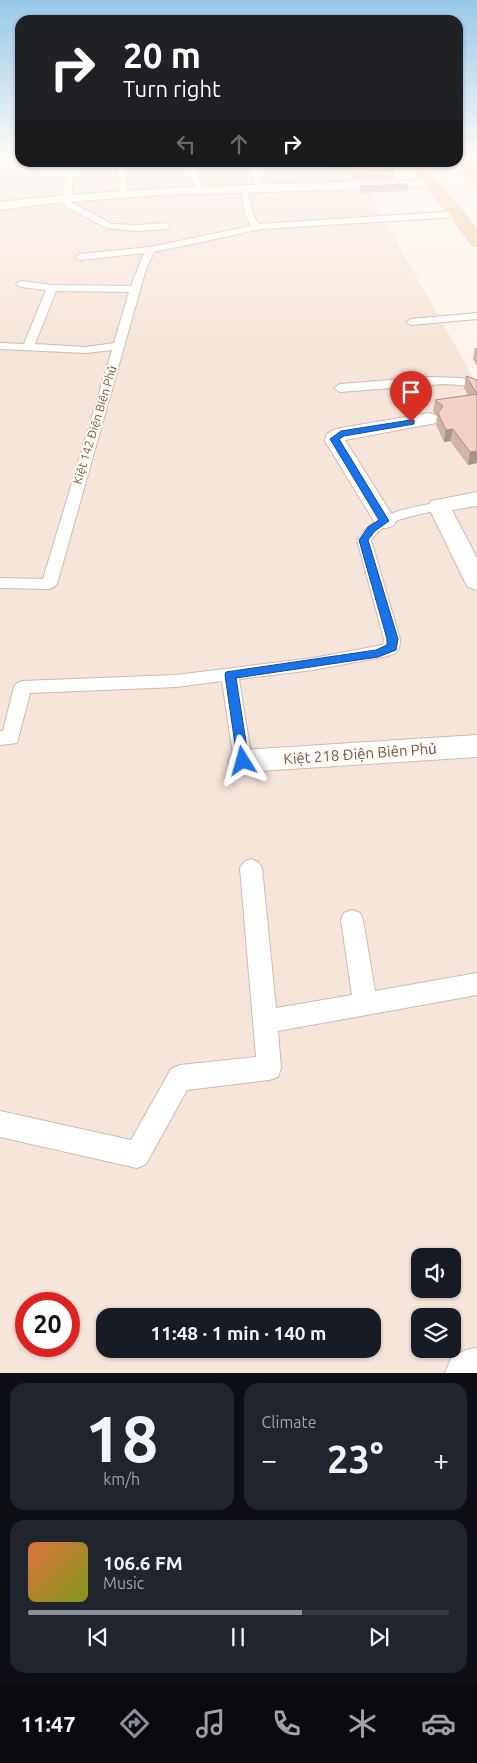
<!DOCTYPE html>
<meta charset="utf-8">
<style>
body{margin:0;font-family:Ubuntu,sans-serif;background:#20242c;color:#f1f3f6;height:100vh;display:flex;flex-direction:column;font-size:19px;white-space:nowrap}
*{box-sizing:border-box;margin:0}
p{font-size:16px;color:#9ea1a6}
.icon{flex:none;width:28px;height:28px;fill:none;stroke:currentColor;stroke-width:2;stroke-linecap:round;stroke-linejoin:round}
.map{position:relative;height:1373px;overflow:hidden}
.drawer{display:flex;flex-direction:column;gap:10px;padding:10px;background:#0d0f14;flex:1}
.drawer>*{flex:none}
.guide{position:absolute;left:15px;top:15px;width:448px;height:152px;border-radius:15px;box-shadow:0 1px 4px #0004;background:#202124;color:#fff;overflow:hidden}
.controls{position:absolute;left:411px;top:1248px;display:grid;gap:10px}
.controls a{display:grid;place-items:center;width:50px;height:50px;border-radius:10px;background:#171b24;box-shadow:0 1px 4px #0004;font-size:25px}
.speed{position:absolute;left:15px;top:1292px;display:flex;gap:10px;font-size:25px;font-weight:700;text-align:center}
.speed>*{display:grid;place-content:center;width:65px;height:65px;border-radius:50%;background:#171b24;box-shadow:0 1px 4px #0004;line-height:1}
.speed .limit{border:8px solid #d22;background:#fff;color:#111}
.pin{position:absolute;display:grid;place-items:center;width:42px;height:42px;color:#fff;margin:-51px -21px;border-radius:50% 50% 50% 0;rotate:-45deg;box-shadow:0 0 5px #0007}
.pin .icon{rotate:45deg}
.me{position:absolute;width:55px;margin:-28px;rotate:352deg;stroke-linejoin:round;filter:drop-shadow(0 0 4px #0008)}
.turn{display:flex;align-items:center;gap:18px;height:105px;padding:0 25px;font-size:22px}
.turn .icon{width:65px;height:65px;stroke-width:2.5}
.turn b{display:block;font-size:35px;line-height:42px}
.lanes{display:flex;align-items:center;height:48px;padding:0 25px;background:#0003;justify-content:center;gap:25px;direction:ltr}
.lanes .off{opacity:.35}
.big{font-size:38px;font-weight:700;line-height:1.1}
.drawer .card{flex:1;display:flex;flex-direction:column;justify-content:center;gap:8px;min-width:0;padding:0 18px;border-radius:15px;background:#20242c}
.drawer .dial{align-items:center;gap:0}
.dial b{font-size:65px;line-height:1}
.song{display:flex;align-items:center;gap:15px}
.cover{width:60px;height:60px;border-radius:8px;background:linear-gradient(135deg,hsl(20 70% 55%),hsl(70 70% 35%))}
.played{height:5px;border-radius:2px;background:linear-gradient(90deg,#8c9099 65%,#363941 65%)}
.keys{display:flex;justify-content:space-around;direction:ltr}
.heat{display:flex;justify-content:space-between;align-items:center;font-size:28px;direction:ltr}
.drawer .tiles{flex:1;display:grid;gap:10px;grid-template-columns:1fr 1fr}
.card:last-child{grid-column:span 2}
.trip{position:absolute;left:96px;top:1308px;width:285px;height:50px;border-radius:15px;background:#171b24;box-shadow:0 1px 4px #0004;font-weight:700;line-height:50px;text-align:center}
.tab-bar{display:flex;height:80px;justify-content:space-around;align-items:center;background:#090b0e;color:#9ea1a6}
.tab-bar .icon{width:35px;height:35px}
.tab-bar .selected{color:#8c9099}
.tab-bar b{font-size:22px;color:#f1f3f6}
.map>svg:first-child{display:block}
.residential{fill:#f5e5da;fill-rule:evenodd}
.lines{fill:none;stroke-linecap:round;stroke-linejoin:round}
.service-casing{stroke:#d0bab0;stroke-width:2}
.minor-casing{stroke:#d0bab0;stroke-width:2}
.primary-casing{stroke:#d9d0cd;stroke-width:2}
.service{fill:#fff;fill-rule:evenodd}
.minor{fill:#fff;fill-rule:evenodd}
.primary{fill:#fad0a5;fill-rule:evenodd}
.wall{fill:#d1b3a8}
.shaded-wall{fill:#aa9288}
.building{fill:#f3d0c3;stroke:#aa9288}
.route{fill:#1a73e8;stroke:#114b97}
.labels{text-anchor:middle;stroke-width:4;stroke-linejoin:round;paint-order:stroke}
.far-street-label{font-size:12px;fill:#79584d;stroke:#fff9f3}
.street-label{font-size:15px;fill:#79584d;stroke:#fff9f3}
</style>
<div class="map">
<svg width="477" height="1373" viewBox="0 0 477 1373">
<rect width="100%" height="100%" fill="#fdf4ec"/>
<!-- residential -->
<path class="residential" d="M0,154H20V162L352,163L477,384V1373H0ZM420,1256H452V1289H420ZM26,1304H69V1346H26ZM105,1316H372V1349H105ZM420,1316H452V1349H420Z"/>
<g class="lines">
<defs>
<path id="service" d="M45,162H53L50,165L79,168L80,170L73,178L71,197L68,199L72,203L112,224L136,225L166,223L170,226L166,229L136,231L107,228L66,207L58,197L63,195L64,182L69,172L41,169L40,167Z
M115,162H123L128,195L121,193Z
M187,162H194L204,190L203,192L196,190Z
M247,162H254L265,188L264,190L257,188Z
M240,187L247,189L253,214L259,224L457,211L461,214L457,217L262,229L154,252L146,269L57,584L54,587L49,589L0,588V578L43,579L112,350L86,353L0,349V343L24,344L46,290L21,287L16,284L21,281L52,285L131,286L144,253L80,260L75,257L80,254L150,247L251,226L245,214ZM56,291L129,292L114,343L86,347L35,344Z
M477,313V319L411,325L406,322L411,319Z
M429,377L461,378L477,383V391L461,385L443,384L340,392L334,388L340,384Z
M439,502L446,506L444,509C419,515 387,517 371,540L400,639C400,649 398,653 388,656L313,670L239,679L252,761L250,766L243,768L236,766L234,761L222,681L176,687L30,693L17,743L0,745V731H3L14,687L17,683L23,681L176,675L313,658L383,645L384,639L357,540C377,511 407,509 439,502Z
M251,859L258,862L262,868L276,1008L352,995L341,920L344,913L352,910L360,913L363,920L375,991L477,973V995L278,1031L281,1068L278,1077L269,1080L187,1090L146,1164L137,1168L0,1137V1111L131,1140L171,1069L180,1065L256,1057L240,868L244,862Z"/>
<path id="minor" d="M431,180L435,181L437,184L435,187L161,195L54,203L0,210V202C143,185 287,184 431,180Z
M429,413L436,415L439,419L436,423L345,440L396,521L393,526L385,528L377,526L325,441C325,432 333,430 341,428Z
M477,492V506L452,510L477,558V590L468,587L465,582L428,506L431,501Z
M477,735V757L243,772L232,769L228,761L232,753L243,750Z
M477,1348V1373H445L452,1356L469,1349Z"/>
<path id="primary" d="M458,157L462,158L477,171V182L473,181L454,162H458Z
M406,162H418L462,211L477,232V246L472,245L452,217Z"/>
</defs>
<!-- service casing -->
<use href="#service" class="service-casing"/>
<!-- minor casing -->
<use href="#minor" class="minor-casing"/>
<!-- primary casing -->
<use href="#primary" class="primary-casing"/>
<!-- service -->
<use href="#service" class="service"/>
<!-- minor -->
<use href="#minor" class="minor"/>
<!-- primary -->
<use href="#primary" class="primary"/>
</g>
<!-- wall -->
<path class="wall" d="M324,162H387L395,170L394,179L354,180L350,173L332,174Z
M360,186H408V191L361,193L360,191Z
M475,348H477V366L473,359Z
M466,376L477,380V463L468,465L450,441L444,442L436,425L437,416L433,412L435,400L468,395L464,388Z"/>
<!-- shaded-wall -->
<path class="shaded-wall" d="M453,429L450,441L444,442L446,430Z
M477,451V463L468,465L470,452Z"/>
<!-- building -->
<path class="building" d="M331,162H387L395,170L354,171L350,164L333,165Z
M407,184L408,186L361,187L360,186Z
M466,376L477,380V451L470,452L453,429L446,430L438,413L443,406L435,400L477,394Z"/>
<!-- sky -->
<linearGradient id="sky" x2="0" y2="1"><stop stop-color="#97c8e8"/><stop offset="0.45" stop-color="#fefaf6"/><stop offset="1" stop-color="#fefaf6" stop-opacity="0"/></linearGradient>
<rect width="477" height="346" fill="url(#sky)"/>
<!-- route -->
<path class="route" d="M411,420H414V424L344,436L339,439L389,521L375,531L368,540L398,639L396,650L378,657L236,678L249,761L247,765H238L225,675L226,672L376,650L387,645V639L359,540L368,527L379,520L330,439L341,431Z"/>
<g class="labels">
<!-- far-street labels -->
<g class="far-street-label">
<text transform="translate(95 425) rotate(-73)" y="4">Kiệt 142 Điện Biên Phủ</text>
</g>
<!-- street labels -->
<g class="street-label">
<text transform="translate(360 754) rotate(-4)" y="5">Kiệt 218 Điện Biên Phủ</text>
</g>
</g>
</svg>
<div class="controls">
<a><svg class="icon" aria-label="sound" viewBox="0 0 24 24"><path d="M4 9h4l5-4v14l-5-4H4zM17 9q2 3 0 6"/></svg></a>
<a><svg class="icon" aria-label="layers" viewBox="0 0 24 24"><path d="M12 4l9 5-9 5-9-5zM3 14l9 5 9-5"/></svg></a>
</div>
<div class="speed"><div class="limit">20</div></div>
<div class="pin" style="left:411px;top:422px;background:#d93025"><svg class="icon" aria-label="arrive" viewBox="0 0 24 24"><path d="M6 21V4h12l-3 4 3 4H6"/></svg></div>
<svg class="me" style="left:243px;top:761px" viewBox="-20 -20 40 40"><path d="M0-17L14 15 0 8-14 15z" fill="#1a73e8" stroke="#fff" stroke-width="4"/></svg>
<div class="trip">11:48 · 1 min · 140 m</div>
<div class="guide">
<div class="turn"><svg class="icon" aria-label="right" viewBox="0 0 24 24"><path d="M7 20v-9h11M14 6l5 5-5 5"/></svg><div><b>20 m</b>Turn right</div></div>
<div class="lanes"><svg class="icon off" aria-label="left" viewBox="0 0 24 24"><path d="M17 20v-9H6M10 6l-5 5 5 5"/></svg><svg class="icon off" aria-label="ahead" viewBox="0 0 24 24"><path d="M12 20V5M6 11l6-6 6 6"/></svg><svg class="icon" aria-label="right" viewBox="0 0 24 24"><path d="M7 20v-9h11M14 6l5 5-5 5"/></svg></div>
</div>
</div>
<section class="drawer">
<div class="tiles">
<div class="card dial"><b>18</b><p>km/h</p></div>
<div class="card"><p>Climate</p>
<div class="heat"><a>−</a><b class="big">23°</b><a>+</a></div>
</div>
<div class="card">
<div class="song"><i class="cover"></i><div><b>106.6 FM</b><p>Music</p></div></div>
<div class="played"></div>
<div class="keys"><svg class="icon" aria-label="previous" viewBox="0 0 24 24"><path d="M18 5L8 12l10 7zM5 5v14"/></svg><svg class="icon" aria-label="pause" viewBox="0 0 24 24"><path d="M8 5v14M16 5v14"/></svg><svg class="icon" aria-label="next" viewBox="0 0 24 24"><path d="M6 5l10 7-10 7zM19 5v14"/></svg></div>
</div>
</div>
</section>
<nav class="tab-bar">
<b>11:47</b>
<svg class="icon selected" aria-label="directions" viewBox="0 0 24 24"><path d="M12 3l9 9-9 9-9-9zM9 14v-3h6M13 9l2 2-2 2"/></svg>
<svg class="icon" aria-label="music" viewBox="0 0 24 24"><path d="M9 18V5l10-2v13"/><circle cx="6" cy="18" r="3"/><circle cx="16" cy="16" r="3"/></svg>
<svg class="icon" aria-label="phone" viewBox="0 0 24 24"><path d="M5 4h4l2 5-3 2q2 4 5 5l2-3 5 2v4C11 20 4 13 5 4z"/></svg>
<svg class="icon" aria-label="climate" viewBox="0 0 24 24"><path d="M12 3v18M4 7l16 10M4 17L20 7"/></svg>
<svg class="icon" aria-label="car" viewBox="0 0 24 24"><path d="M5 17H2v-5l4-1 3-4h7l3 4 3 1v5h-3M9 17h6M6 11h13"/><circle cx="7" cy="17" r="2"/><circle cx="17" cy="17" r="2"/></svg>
</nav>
